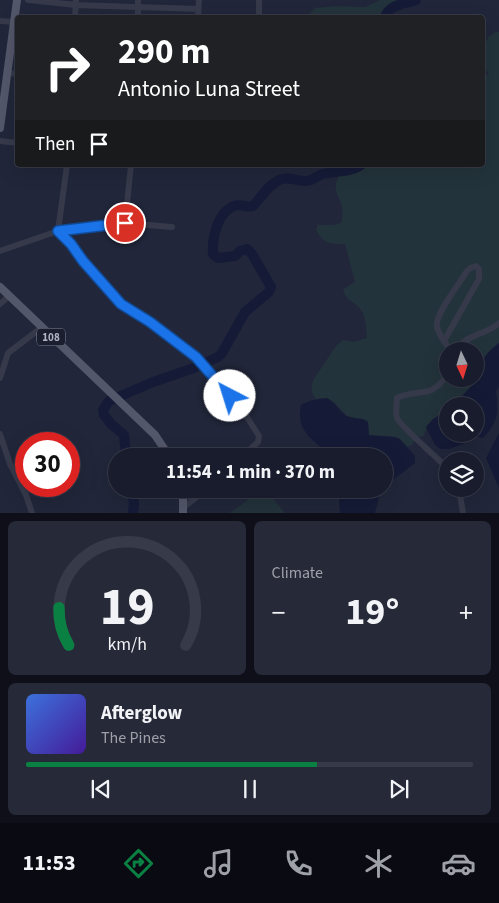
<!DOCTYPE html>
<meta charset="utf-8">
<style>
body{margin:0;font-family:"Source Sans 3",sans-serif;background:#262938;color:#f1f3f6;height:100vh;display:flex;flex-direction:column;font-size:19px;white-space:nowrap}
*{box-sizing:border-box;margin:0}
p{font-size:16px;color:#9fa1a9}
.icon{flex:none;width:28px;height:28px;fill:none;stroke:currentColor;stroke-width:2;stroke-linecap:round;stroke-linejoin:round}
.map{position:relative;height:513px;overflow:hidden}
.details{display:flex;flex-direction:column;gap:8px;padding:8px;background:#0e0f18;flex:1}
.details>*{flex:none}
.top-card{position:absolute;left:15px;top:15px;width:470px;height:152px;border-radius:5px;box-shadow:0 5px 20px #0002,0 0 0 1px #373a48;background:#202124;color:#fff;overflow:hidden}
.needle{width:32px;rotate:176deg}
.fabs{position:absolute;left:439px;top:342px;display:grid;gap:10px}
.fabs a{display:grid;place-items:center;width:45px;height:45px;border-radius:50%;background:#191c2c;box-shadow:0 5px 20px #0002,0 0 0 1px #373a48;font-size:25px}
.speed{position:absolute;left:15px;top:432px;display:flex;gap:10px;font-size:25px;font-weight:700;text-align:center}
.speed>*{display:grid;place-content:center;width:65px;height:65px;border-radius:50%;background:#191c2c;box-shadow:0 5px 20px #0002,0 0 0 1px #373a48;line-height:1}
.speed .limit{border:8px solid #d22;background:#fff;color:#111}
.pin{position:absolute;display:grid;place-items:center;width:42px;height:42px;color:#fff;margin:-21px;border:2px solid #fff;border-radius:50%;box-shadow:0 1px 5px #0007}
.me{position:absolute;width:55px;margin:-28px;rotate:320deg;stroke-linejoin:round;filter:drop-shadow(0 0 4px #0008)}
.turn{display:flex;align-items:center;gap:18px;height:105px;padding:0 20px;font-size:22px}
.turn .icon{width:65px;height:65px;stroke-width:2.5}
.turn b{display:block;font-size:35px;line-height:42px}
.then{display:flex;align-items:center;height:48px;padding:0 20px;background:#0003;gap:10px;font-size:19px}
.big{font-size:38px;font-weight:700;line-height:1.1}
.details .widget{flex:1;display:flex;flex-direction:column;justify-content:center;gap:8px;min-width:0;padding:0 18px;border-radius:8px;background:#262938}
.details .dial{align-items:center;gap:0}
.dial svg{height:130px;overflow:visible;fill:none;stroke:#373a48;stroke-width:7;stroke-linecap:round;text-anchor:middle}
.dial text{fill:#f1f3f6;stroke:none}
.song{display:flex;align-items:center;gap:15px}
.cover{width:60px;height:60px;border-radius:8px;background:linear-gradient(135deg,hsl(220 70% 55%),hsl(260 70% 35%))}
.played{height:5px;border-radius:2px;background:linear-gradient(90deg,#0b8043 65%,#373a48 65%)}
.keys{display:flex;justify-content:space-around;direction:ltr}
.heat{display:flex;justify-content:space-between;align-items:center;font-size:28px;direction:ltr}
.details .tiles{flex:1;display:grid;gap:8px;grid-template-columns:1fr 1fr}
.widget:last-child{grid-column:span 2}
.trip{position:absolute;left:108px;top:448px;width:285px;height:50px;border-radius:25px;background:#191c2c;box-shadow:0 5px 20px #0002,0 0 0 1px #373a48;font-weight:700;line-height:50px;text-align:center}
.menu{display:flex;height:80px;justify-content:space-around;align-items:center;background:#0a0b12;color:#9fa1a9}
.menu .icon{width:35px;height:35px}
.menu .selected{color:#0b8043}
.menu b{font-size:22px;color:#f1f3f6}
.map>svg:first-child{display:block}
.green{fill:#23333b;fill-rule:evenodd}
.water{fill:#151b37}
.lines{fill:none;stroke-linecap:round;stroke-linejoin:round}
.river{stroke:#151b37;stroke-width:10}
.minor{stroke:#35394a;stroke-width:6}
.major{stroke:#53576a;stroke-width:8}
.route-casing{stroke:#114b97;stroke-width:12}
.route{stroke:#1a73e8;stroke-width:9}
.labels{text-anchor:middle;stroke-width:5;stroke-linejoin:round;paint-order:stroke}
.shield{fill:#1a1e2f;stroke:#838699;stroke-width:1}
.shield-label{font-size:11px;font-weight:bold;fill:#b0b3c6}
</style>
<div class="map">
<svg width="499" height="513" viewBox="0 0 499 513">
<rect width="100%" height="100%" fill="#21263a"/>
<!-- green -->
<path class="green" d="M380,0H416L398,5L386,13V17H306L315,8L336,6L365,7Z
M496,32H499V343C485,353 488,364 480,377C470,391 453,400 445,412C434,418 427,423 424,436L416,437L412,445L407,447C391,430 389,440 368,435L369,427L352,417L347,416L334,402L327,398L316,399C304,385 319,373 326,361C333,351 333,348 343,340L354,342L367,338C366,329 366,317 361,310C354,300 347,303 343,289L355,282L345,244C330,244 323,244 316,229L318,225H333L341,223C349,194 321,195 347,165H482L483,75H489C480,59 482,53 488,37ZM448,351H475V379H448Z
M262,489H265L285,513H230Z"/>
<!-- water -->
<path class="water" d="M499,343V387L496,391C499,411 498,423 483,438L470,435L463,444L449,449H441L435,445L426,427L433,419L445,412L447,409L448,434H475V406H449L460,399L480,376C479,361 487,352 499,343Z
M327,398C335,402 338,410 345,415C352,420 362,416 368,422L369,435L395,437L400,439L415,456V463L384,487V456H329C315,439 295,433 301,405C310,400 318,399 327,398Z
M499,433V488L486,458Z
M346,489H381L375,513H340L339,500Z"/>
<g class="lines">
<!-- river -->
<path class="river" d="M385,18C388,4 405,4 416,0
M126,456L124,435L111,424L104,415L103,410L109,401L153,382L194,368L218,357L222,353L245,312L269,292L271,287L252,254L247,249L240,251L235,256L218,258L213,254C212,238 217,213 234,206C240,203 247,208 253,206C262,197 269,183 282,179C290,177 297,181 305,181C312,181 317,176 323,174C336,170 349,173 361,165
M131,489L134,503L133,513"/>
<!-- minor -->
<path class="minor" d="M28,0L76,5L198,9
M75,18L76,0
M138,18V0
M198,18L199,0
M259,18V0
M0,21L15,22
M8,73L18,74
M0,141L18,143
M125,223L131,165
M58,231L71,244L83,261L121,304L150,322L196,357L247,417L259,436L258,442L243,456
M58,231L67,165
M0,251L58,231L125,223L172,227
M0,304L9,296
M444,341L479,279V269L476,266L470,268L467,271C460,283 434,315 437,327C439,336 446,344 451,351
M458,351C463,334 487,335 499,323
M448,374C429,401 422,387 397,398C397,403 395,413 397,418C399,425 439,459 448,469
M0,378L8,353L41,328
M0,434L10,464L26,495L32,513
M459,489L463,513
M183,508L207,489"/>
<!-- major -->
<path class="major" d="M0,128L17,0
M0,287L155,435L169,456
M183,489V513"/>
</g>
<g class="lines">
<defs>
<path id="route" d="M125,223L58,231L71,244L83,261L121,304L150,322L196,357L230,396"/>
</defs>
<!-- route casing -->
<use href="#route" class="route-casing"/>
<!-- route -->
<use href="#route" class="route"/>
</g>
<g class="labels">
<!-- shield labels -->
<rect class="shield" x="37" y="328.5" width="28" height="17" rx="4"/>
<g class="shield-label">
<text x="51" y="341">108</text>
</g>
</g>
</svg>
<div class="fabs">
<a><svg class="needle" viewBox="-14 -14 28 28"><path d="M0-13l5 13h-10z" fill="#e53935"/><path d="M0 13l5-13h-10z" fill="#9fa1a9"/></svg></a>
<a><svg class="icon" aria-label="search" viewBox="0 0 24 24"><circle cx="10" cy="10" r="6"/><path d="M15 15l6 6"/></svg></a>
<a><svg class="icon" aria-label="layers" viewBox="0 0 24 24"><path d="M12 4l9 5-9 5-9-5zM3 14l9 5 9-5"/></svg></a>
</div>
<div class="speed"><div class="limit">30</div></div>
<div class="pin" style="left:125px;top:223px;background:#d93025"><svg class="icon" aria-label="arrive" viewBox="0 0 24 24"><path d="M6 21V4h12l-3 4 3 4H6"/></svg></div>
<svg class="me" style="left:230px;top:396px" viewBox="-20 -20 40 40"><circle r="19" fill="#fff"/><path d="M0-13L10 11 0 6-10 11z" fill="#1a73e8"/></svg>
<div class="trip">11:54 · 1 min · 370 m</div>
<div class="top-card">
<div class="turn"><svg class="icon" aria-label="right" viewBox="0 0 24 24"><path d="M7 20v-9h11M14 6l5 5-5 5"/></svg><div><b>290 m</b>Antonio Luna Street</div></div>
<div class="then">Then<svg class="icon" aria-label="arrive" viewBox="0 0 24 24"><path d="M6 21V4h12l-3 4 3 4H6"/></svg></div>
</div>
</div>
<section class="details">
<div class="tiles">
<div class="widget dial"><svg viewBox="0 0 100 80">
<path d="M14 69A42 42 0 1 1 86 69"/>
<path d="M14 69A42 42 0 0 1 8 46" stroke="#0b8043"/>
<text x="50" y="56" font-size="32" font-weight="700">19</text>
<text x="50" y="72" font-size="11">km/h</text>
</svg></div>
<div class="widget"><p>Climate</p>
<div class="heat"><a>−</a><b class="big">19°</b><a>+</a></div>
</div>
<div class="widget">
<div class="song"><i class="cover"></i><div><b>Afterglow</b><p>The Pines</p></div></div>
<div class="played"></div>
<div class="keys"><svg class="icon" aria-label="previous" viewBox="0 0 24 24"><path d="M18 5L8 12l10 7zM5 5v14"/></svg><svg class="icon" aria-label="pause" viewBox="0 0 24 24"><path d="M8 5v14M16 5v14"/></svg><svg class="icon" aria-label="next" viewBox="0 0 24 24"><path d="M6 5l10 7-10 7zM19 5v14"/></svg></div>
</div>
</div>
</section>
<nav class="menu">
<b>11:53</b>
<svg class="icon selected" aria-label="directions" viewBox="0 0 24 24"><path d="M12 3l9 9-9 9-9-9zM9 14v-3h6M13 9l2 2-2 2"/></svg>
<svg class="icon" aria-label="music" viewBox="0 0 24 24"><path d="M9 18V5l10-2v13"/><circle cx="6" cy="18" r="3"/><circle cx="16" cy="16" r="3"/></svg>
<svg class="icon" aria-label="phone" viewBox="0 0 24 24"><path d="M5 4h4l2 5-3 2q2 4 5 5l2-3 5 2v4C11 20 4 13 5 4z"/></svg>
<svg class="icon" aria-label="climate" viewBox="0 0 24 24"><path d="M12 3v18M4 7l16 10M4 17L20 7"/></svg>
<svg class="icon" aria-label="car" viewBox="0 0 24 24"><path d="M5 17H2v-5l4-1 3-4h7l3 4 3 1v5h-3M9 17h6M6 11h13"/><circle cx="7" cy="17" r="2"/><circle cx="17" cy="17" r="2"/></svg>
</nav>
